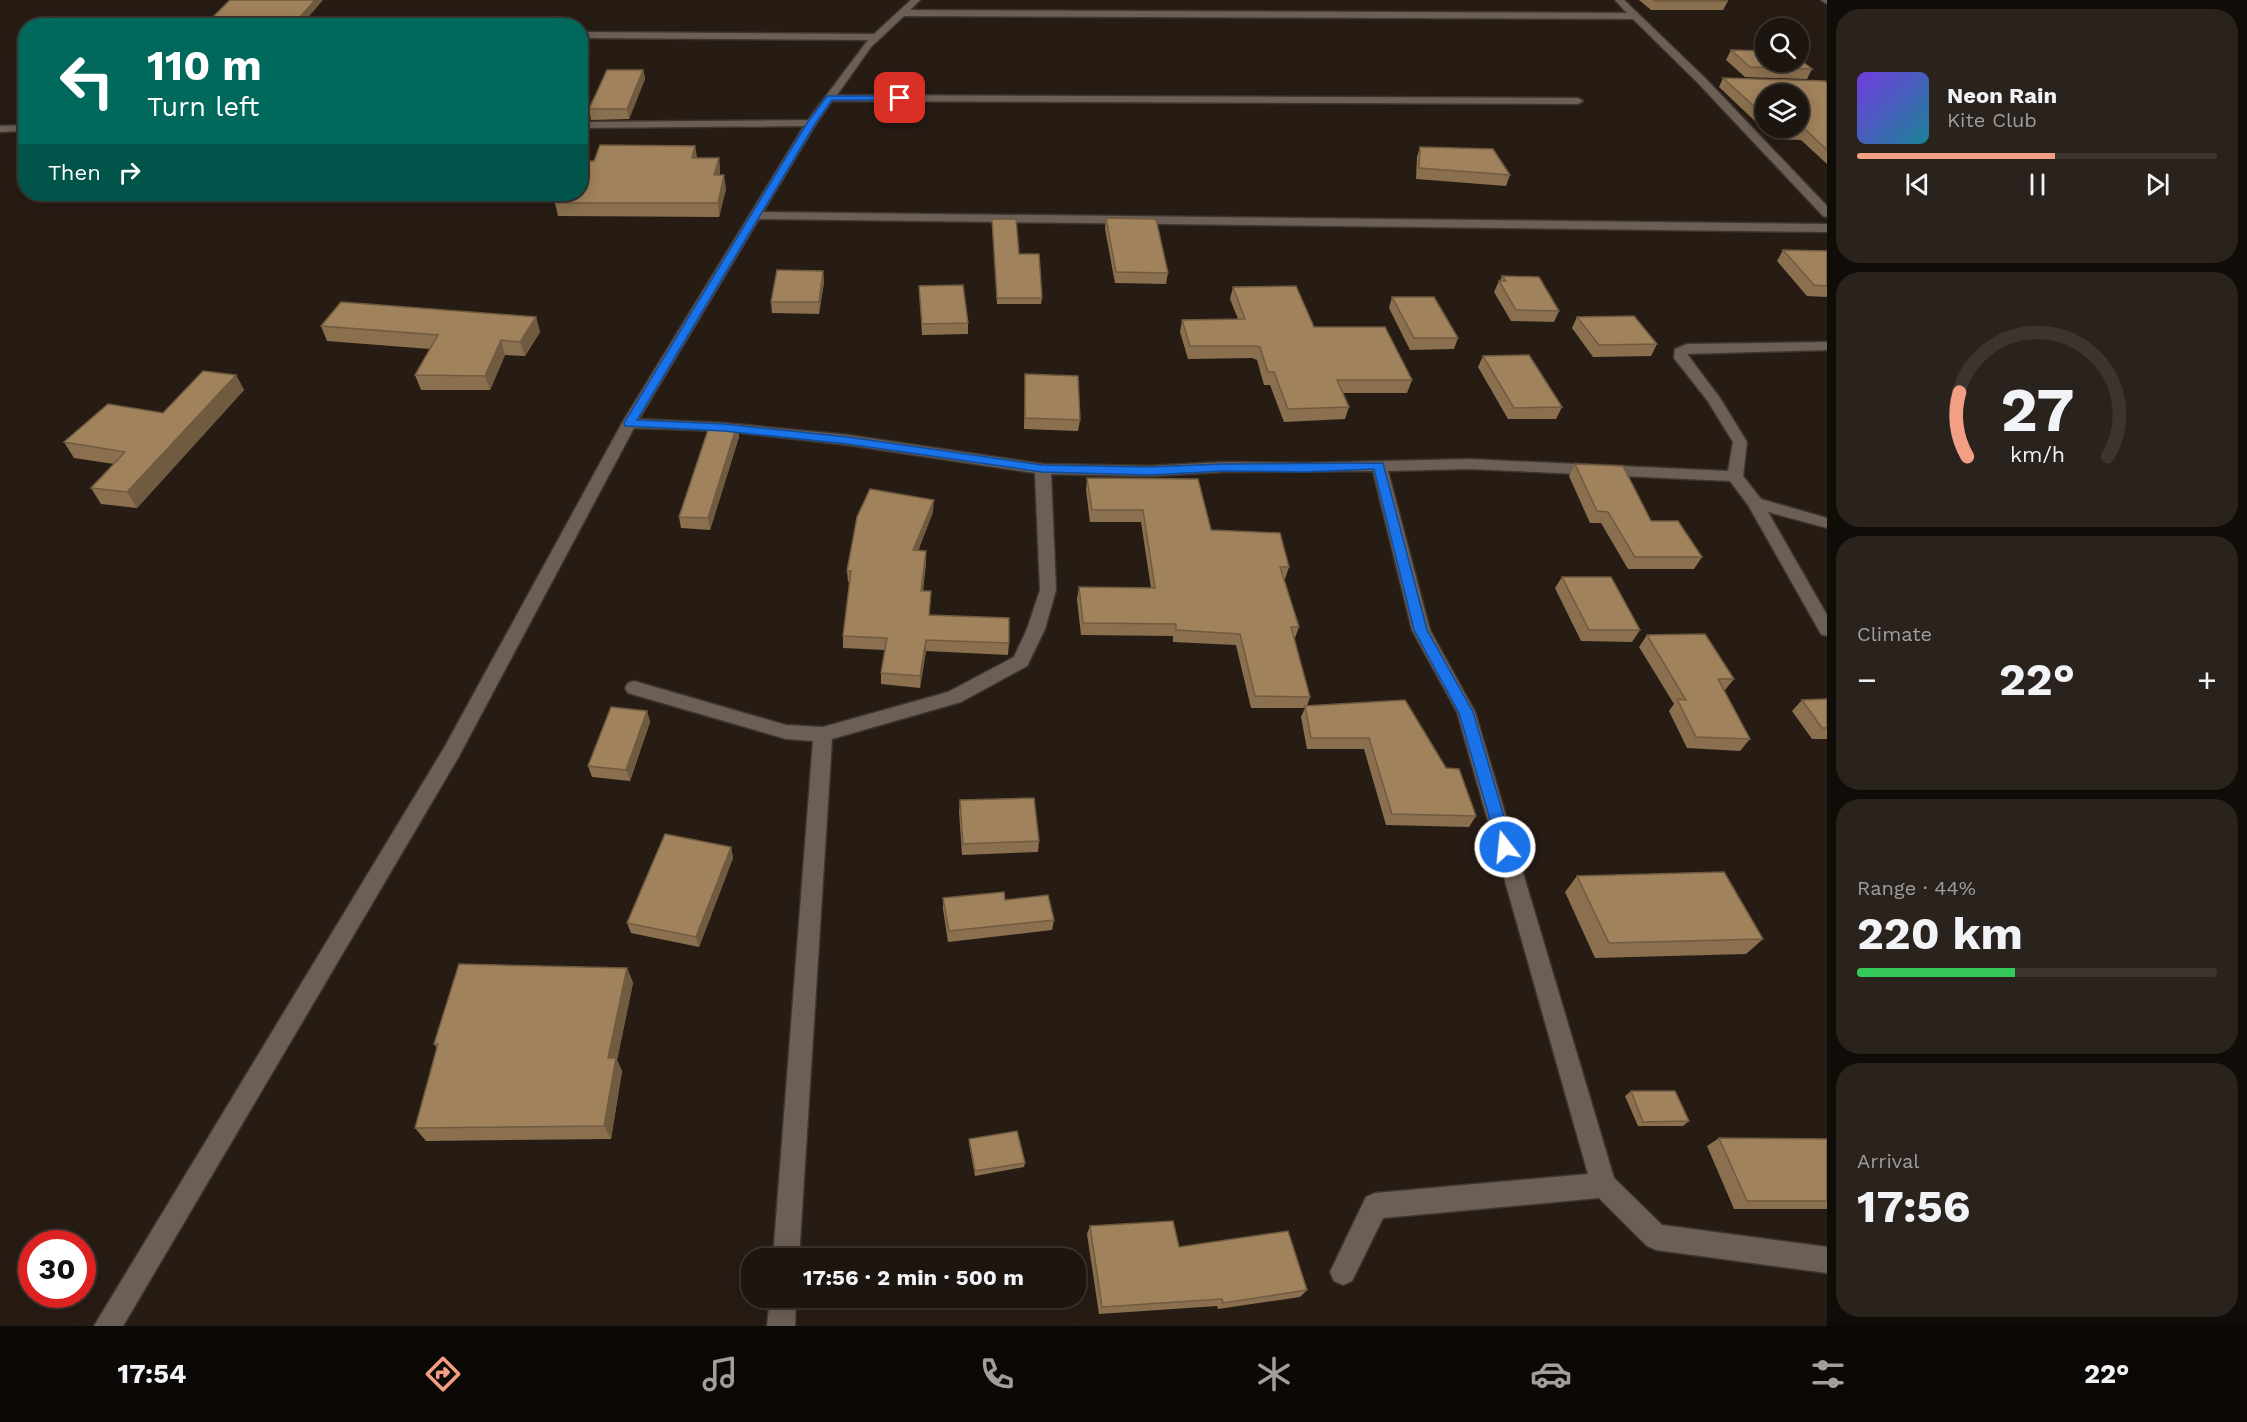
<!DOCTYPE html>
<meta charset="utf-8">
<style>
body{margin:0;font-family:"Work Sans",sans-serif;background:#2a221d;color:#f1f3f6;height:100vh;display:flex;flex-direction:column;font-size:22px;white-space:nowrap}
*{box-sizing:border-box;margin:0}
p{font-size:20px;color:#a09f9e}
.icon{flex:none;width:33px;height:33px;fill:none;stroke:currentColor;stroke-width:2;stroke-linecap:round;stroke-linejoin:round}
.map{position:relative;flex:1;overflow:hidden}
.drawer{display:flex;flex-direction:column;gap:9px;padding:9px;background:#100c08;width:420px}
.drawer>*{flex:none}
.top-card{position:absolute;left:18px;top:18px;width:570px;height:183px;border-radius:24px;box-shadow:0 3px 15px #0003,0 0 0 2px #3b342f;background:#00695c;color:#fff;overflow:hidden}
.buttons{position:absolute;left:1755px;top:18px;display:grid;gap:12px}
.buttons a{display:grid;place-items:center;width:54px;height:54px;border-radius:50%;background:#1d150f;box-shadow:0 3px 15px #0003,0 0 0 2px #3b342f;font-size:30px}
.speed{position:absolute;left:18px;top:1230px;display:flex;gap:12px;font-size:30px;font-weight:700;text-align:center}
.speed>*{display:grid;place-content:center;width:78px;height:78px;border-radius:50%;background:#1d150f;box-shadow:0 3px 15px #0003,0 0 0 2px #3b342f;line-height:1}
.speed .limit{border:9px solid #d22;background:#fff;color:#111}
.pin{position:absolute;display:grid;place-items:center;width:51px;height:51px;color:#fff;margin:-26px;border-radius:12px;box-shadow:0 3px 9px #0006}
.me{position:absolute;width:66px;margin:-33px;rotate:344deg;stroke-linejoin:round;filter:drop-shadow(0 0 4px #0008)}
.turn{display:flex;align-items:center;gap:21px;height:126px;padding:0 30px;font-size:27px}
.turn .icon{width:78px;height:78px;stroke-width:2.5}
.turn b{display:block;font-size:42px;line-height:51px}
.then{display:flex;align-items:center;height:57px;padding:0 30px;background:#0003;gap:12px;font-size:22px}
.big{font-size:45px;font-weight:700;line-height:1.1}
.drawer .card{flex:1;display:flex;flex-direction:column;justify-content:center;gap:9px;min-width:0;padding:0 21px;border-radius:24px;background:#2a221d}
.drawer .dial{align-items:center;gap:0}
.dial svg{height:156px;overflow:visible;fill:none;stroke:#3b342f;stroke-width:7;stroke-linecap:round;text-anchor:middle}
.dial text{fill:#f1f3f6;stroke:none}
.song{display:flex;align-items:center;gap:18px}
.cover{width:72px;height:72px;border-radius:9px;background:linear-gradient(135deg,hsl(260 70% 55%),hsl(190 70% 35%))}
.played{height:6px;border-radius:3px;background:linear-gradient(90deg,#f39f83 55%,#3b342f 55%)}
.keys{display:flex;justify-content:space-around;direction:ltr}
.heat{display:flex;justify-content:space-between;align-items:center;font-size:33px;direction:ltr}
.charge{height:9px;border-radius:4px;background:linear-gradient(90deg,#34c759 44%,#3b342f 0)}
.trip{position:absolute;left:741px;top:1248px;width:345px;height:60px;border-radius:24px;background:#1d150f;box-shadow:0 3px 15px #0003,0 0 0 2px #3b342f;font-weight:700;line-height:60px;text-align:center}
.menu{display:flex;height:96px;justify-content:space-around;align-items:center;background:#0c0806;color:#a09f9e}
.menu .icon{width:42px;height:42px}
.menu .active{color:#f39f83}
.menu b{font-size:27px;color:#f1f3f6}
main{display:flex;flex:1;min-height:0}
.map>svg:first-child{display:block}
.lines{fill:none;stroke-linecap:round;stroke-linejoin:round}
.street-casing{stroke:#3d3630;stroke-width:3}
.street{fill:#6c5f55;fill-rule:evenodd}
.wall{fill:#8a704f;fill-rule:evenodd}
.shaded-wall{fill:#705b40}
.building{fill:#a0825c;stroke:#705b40;stroke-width:1.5}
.route{fill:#1a73e8;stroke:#114b97;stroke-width:1.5}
</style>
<main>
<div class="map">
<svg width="1827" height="1326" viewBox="0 0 1827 1326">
<rect width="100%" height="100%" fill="#271c14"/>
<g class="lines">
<defs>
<path id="street" d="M911,0H920L910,10L1627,13L1615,0H1624L1706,79L1827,206V217L1823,216L1698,83L1633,19L904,16L871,47L837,95L1578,98L1583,101L1578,104L832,101L816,124L763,212L1827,224V232L759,219L639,419L724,423L848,435L1043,464L1149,466L1223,462L1305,463L1469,459L1728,471L1733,442L1707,400L1674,358L1675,349L1687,344L1827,342V350L1687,354L1720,398L1747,442L1743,476L1761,499L1827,518V528L1768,512L1827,615V636L1821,634L1748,505L1730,481L1469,469L1388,471L1430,630L1475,712L1614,1178L1662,1225L1827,1247V1273L1656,1250L1647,1246L1599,1198L1383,1218L1352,1281L1343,1285L1334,1281L1330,1272L1366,1197L1375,1193L1588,1174L1457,712L1412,630L1373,471L1223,472L1149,476L1051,474L1056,590L1045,629L1027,666L961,702L832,739L799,1258H773L813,741L786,739L628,693L625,688L628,683L634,681L786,725L823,727L948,692L1014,657L1027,629L1040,590L1035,473L848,445L724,431L634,428L458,758L123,1326H94L444,748L622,423L804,126L580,128V122L808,120L868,40L580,38V32L874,34Z
M1821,0H1827V4Z
M26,125V131L0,132V126Z
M770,1298H796L795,1326H767Z"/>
</defs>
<!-- street casing -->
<use href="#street" class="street-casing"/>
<!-- street -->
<use href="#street" class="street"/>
</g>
<!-- wall -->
<path class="wall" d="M1639,0H1726L1728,1L1723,10H1651Z
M1731,50L1812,69L1807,79L1745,77L1726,60Z
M643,70L645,79L629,119L591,120L589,109Z
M1723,78L1827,83V164L1801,140L1774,139L1719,87ZM1766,94L1798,128H1766Z
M695,146L697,158H719L720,172L719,175L726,189L719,217L558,216L555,203L594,161Z
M1420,147L1510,175L1506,186L1416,179L1417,157Z
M1106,218L1168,273L1166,284L1115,283L1105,229Z
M992,219L1019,254L1042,298L1041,304H997Z
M1783,250L1827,251V297L1807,296L1777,261Z
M823,271L824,282L819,314L772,313L771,302Z
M1502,276L1559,311L1554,322L1511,321L1494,292L1499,281H1500Z
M919,286L968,323V334L922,335Z
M1233,287L1314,327L1412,380L1407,393H1343L1349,407L1345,419L1284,422L1270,385H1264L1257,360L1252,358L1188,359L1180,332L1182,320L1238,319L1230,299Z
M1392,297L1458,338L1454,349L1410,350L1389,308Z
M536,317L540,332L525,356L505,355L490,390H421L415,375L430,349L327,341L321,326Z
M1577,317L1657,344L1651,356L1593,357L1572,328Z
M1483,356L1562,407L1556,419H1508L1478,367Z
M1025,374L1080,420L1078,431L1024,429Z
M236,375L244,390L137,508L101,504L91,488L114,464L74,458L64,442L163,413Z
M737,425L739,437L710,530L681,528L679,517Z
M1575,464L1651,521L1702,557L1694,569H1628L1601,523H1590L1569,476Z
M1087,478L1211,530L1289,567L1285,579H1284L1299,627L1295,638H1294L1310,697L1307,706L1446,768L1476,816L1469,827L1386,825L1364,749H1307L1301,717L1305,708H1251L1236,645L1173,642V636L1081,635L1077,599L1079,587L1151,588L1141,522H1090L1086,490Z
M933,512L918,551L926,563L923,591L930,603L929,615L1009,643L1008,655L926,651L920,688L881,684V673L885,650L843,648V636L850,582H848L847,571Z
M1562,577L1640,630L1632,642L1581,641L1555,588Z
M1647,635L1734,679L1725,690H1724L1750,739L1740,751L1687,748L1669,711L1674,704L1639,647Z
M1827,699V739H1812L1792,711L1802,700Z
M647,711L650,722L630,781L592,777L588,766Z
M960,800L1039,841L1038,852L962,855L959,811Z
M731,847L733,858L699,947L631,933L627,923Z
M1577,876L1763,939L1746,954L1595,958L1565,892Z
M943,898L1005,900L1054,920L1052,930L948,942L943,909Z
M627,968L633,983L617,1060L622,1071L611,1139L426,1141L415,1128L437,1048L434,1044Z
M1631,1091L1689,1121L1683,1126H1638L1625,1096Z
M1719,1138L1827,1139V1209H1734L1707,1146Z
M969,1139L1025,1163L1024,1167L975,1176L969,1143Z
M1090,1226L1179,1247L1307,1290L1300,1297L1218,1309L1217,1306L1099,1314L1087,1234Z"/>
<!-- shaded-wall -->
<path class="shaded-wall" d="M315,0H323L301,26H292Z
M643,70L645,79L629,119L627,109Z
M695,146L697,160L692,158Z
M719,158L720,172L716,189L714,175Z
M724,175L726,189L719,217L718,203Z
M823,271L824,282L819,314V302Z
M536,317L540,332L525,356L520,342Z
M501,340L505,355L490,390L485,376Z
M236,375L244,390L137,508L127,492Z
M737,425L739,437L710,530L708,518Z
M934,500L933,512L913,562V550Z
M926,551V563L921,602V591Z
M926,640V651L920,688V676Z
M647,711L650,722L630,781L626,770Z
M731,847L733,858L699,947L696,937Z
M627,968L633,983L617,1060L622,1071L611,1139L604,1126L608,1058Z"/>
<!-- building -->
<path class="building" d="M230,0H315L292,26H204Z
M1653,0H1726L1728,1H1655Z
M1731,50L1766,51V62H1798V58L1812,69L1750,67Z
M607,70H643L627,109H589Z
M1723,78L1825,81L1827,83V150L1806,130H1779L1777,128H1798V94H1766V117Z
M600,145L695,146L692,158H719L714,175H724L718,203H555L559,194H580V161H594Z
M1420,147L1493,149L1510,175L1419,168Z
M1106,218L1156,219L1168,273L1116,272Z
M992,219H1016L1019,254H1039L1042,298H997Z
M1783,250L1827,251V286L1814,285Z
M777,270L823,271L819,302H771Z
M1502,276L1539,277L1559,311L1516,310L1499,281H1506Z
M963,285L968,323L922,324L919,286Z
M1296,286L1314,327H1385L1412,380H1337L1349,407L1288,409L1274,372H1268L1260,347L1255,346H1190L1182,320L1245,319L1233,287Z
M1392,297H1434L1458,338H1414Z
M341,302L536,317L520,342L501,340L485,376L415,375L438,335L321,326Z
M1634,316L1657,344L1599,345L1577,317Z
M1529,355L1562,407L1514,408L1483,356Z
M203,371L236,375L127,492L91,488L125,452L64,442L108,404L163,413Z
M1025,374L1078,376L1080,420L1025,418Z
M710,424L737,425L708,518L679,517Z
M1575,464L1623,466L1651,521H1678L1702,557H1635L1608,512L1597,511Z
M1087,478L1198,479L1211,530L1280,533L1289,567H1280L1299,627H1291L1310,697L1255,696L1240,634L1176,630V624L1083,623L1079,587L1155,588L1143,510H1092Z
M870,489L934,500L913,550L926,551L921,591H931L929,615L1009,618V643L926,640L920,676L881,673L887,638L843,636L851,571H847L857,517Z
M1562,577H1611L1640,630H1589Z
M1705,634L1734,679H1718L1750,739L1696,737L1677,699L1686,700L1647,635Z
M1827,699V728H1822L1802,700Z
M1405,700L1446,768L1459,769L1476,816L1392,814L1369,738H1311L1305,706Z
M611,707L647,711L626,770L588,766Z
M1034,798L1039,841L963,844L960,800Z
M665,834L731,847L696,937L627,923Z
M1724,872L1763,939L1609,943L1577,876Z
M1004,892L1005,900L1048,895L1054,920L949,931L943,898Z
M459,964L627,968L608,1058H616L604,1126L415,1128L438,1044H434Z
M1631,1091H1675L1689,1121L1643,1122Z
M1017,1131L1025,1163L975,1171L969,1139Z
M1719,1138L1827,1139V1201H1747Z
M1173,1221L1179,1247L1288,1231L1307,1290L1223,1303L1222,1299L1102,1307L1090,1226Z"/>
<!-- route -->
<path class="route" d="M827,96H900L904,98L900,100H832L815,124L637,420L724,424L848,437L1042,465L1149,467L1223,464L1383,463L1427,630L1473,712L1513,847L1511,852L1505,854L1500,852L1498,847L1459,713L1414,630L1374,469L1305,472L1223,471L1149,475L1042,472L848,444L724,431L625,426L624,423L807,123Z"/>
</svg>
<div class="buttons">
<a><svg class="icon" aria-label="search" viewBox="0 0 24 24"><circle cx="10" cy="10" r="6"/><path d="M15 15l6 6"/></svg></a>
<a><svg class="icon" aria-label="layers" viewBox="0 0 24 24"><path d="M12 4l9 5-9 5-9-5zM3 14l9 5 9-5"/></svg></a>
</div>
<div class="speed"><div class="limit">30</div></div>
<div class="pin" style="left:900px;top:98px;background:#d93025"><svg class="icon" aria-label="arrive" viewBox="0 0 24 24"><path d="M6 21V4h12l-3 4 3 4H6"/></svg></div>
<svg class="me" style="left:1505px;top:847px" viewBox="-20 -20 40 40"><circle r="17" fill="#1a73e8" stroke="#fff" stroke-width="3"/><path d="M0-11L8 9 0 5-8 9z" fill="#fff"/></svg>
<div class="trip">17:56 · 2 min · 500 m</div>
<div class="top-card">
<div class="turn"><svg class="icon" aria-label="left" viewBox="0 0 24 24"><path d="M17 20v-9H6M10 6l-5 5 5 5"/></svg><div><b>110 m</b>Turn left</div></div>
<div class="then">Then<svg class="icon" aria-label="right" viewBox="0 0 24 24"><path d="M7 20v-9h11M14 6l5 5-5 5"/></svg></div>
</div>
</div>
<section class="drawer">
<div class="card">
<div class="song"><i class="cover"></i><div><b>Neon Rain</b><p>Kite Club</p></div></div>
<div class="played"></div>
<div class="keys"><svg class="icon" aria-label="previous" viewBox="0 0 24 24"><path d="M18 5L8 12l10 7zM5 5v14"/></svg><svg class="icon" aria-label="pause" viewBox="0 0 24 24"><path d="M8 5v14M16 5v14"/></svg><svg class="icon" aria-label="next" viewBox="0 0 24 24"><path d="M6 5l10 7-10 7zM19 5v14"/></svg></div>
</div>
<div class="card dial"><svg viewBox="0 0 100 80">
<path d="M14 69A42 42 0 1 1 86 69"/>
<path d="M14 69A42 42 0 0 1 10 36" stroke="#f39f83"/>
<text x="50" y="56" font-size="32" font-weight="700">27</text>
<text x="50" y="72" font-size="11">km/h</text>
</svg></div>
<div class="card"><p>Climate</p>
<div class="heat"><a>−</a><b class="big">22°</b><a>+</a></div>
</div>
<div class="card"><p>Range · 44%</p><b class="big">220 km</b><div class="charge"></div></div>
<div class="card"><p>Arrival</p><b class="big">17:56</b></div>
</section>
</main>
<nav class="menu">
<b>17:54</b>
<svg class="icon active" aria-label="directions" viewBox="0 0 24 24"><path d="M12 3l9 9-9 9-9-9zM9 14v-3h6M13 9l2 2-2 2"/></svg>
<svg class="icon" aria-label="music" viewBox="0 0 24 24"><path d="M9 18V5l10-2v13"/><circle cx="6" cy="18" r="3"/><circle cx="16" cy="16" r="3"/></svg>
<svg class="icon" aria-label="phone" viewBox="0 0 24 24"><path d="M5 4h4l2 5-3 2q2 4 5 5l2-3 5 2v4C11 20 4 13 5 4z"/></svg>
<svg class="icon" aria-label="climate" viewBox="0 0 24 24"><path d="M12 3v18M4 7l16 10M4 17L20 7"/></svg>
<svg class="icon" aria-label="car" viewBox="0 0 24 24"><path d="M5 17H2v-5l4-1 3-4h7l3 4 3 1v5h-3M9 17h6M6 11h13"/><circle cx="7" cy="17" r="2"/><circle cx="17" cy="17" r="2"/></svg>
<svg class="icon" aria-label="filters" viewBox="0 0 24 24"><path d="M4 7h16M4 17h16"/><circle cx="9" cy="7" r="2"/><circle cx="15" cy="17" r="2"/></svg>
<b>22°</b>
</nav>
